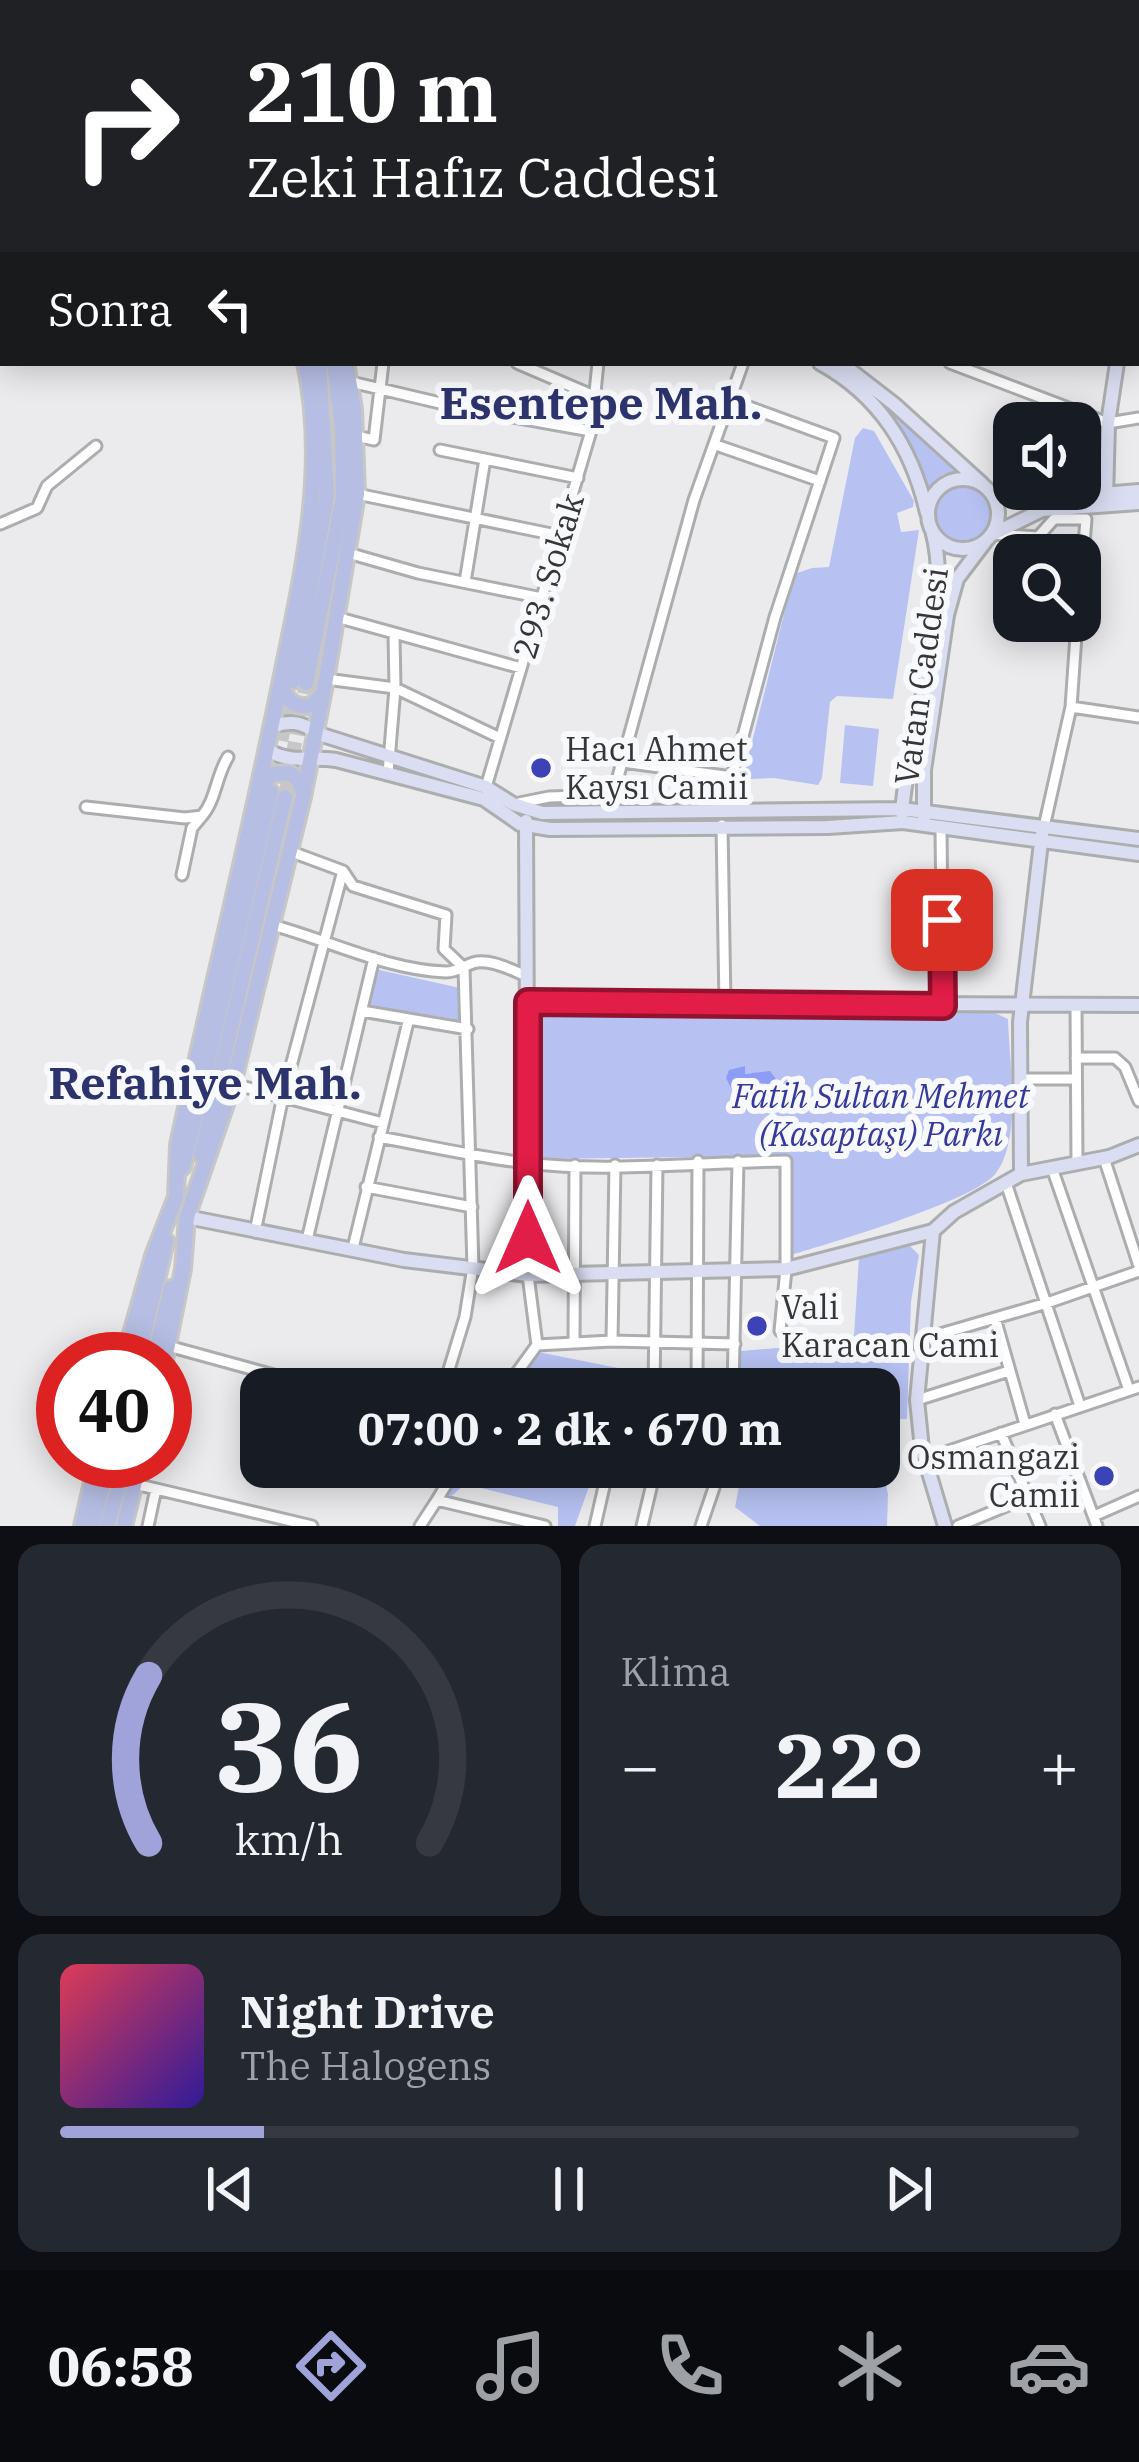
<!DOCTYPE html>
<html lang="tr">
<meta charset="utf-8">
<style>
body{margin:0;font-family:"IBM Plex Serif",serif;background:#242831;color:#f1f3f6;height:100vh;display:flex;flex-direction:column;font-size:45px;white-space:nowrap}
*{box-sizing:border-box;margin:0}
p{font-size:39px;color:#9ea1a6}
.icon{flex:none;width:66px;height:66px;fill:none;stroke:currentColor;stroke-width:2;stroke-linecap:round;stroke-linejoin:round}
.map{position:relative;height:1526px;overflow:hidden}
.side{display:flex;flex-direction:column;gap:18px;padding:18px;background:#0d0f14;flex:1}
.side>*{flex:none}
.banner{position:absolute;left:0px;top:0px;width:1140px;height:366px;box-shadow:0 6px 30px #0003;background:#202124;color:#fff;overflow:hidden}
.tools{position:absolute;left:993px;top:402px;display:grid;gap:24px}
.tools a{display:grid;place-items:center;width:108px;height:108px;border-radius:24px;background:#171b24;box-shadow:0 6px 30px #0003;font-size:60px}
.speed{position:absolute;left:36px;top:1332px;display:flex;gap:24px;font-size:60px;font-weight:700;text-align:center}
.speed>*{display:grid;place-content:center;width:156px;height:156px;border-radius:50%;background:#171b24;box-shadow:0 6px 30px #0003;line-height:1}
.speed .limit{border:18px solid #d22;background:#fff;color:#111}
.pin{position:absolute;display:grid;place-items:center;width:102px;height:102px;color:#fff;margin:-51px;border-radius:24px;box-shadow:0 6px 18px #0006}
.me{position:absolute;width:132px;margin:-66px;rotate:0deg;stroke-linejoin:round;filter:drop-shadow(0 0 9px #0008)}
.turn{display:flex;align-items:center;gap:42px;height:252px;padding:0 48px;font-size:54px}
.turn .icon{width:156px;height:156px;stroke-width:2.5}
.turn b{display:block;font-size:84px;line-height:102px}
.then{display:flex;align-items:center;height:114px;padding:0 48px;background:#0003;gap:24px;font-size:45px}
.big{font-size:90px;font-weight:700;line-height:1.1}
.side .tile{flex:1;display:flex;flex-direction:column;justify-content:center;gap:18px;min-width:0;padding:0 42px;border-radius:24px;background:#242831}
.side .dial{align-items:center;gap:0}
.dial svg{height:312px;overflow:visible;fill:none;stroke:#363941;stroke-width:7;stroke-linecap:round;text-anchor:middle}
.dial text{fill:#f1f3f6;stroke:none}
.song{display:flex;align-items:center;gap:36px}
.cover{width:144px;height:144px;border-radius:18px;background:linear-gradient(135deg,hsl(350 70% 55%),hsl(250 70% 35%))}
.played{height:12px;border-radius:6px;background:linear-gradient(90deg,#a0a3da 20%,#363941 20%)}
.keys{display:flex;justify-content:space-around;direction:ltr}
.heat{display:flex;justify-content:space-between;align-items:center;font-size:66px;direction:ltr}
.side .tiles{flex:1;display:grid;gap:18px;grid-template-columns:1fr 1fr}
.tile:last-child{grid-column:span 2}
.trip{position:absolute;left:240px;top:1368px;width:660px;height:120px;border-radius:24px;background:#171b24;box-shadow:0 6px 30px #0003;font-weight:700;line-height:120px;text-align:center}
.tabs{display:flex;height:192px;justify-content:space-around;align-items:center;background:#090b0e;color:#9ea1a6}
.tabs .icon{width:84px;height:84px}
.tabs .active{color:#a0a3da}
.tabs b{font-size:54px;color:#f1f3f6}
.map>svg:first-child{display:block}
.green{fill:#b7c2f3}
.water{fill:#8d9cf4}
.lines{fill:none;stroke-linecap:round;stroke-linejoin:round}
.primary-tunnel{stroke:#c7c7c9;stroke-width:14;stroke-dasharray:14 7;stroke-linecap:butt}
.street-casing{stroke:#acadaf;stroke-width:15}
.secondary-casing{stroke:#acadaf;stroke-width:18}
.primary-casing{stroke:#c7c7c7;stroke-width:20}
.highway-casing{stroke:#c7c7c7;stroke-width:21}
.street{stroke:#fff;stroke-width:9}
.secondary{stroke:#dbdef2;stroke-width:12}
.primary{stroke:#b6bee4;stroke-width:14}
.highway{stroke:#8692d2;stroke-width:15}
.route-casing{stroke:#92132f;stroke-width:30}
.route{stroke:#e11d48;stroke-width:21}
.poi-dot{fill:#3e42b7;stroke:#f8f9fc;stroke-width:4.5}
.labels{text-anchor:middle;stroke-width:12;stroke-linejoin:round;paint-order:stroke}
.street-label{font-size:33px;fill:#363637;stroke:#f8f9fc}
.poi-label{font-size:33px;fill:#363637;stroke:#f8f9fc;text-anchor:start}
.park-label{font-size:33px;font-style:italic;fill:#35399d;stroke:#f8f9fc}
.district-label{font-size:45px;font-weight:bold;fill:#2c336d;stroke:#f8f9fc}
</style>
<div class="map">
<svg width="1139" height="1526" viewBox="0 0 1139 1526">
<rect width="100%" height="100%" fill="#ebebee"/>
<!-- green -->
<path class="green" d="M871,393L961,470L942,475L926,493L906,440Z
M863,428L874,431L914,501L913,507L897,513L901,532L919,530L893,699L837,696L830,702L822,778L818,785L774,778L751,779L744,774L794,574L812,568L829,567L855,438Z
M934 514a29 29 0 1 1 58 0a29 29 0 1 1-58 0Z
M845,725L879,729L873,786L840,783Z
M375,969L460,988V1020L367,1005Z
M995,1013L1008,1019C1009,1060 1022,1140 996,1173C975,1201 830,1243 791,1255L788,1156L536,1159L537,1014Z
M908,1244L919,1255L911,1302L907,1419H879V1389H738L741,1351L789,1347L828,1352L854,1335L859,1258Z
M533,1351L618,1368L619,1389H511Z
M879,1453L888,1494L887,1526H760L735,1507L741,1477L759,1467H879Z
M463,1467H596L575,1526H558V1507L465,1484L446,1501L444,1498Z"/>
<!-- water -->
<path class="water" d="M745,1066V1074L770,1071L776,1079L769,1084L746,1081L745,1089L731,1088L726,1078L729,1070Z"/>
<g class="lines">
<!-- primary-tunnel -->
<path class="primary-tunnel" d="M273,782L291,692
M285,797L306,683"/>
<defs>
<path id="street" d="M664,0L672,3
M808,0L819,3
M1137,94H1139
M1137,342H1139
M517,363L594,396
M950,363L1108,423L1139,418
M351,382L457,407L591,431
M1042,423L1045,401
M356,436L374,440L383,363
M716,445L820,481
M440,450L578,478
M357,494L561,536
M0,524L37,508L47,486L96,446
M992,534L1038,537L1054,519H1086L1080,595
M348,553L418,573L542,598
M465,582L485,459
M336,617L521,668
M326,679L395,688L500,738
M1071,707L1139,717
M623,762L732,777L775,617L834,438L730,400
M388,773L395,688L394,634
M486,787L591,431L598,363
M519,803L549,797L613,795L694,500L743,363
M86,807L185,818L202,816C216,800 216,776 228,757
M722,825L725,1005
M1044,827L1071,707L1077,621
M941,829L943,1006
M289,851L343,871L353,886L446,915L444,949L464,968L473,1267L465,1317L443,1389
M182,875L192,828L202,816
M272,925C328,940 387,970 446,972C457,972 463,966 473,963C490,958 511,970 527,976
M1076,1005L1077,1163
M362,1011L468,1029
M1076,1058H1115L1125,1067L1139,1101
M1020,1079H1076
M233,1084L383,1123
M379,1137C428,1146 477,1157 526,1163C611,1173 700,1162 786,1161V1269L780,1331
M1104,1158L1139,1266
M1052,1168L1129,1390
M1006,1183L1080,1406
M366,1187L472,1207
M255,1232L283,1096L343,871
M307,1240L374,958
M353,1248L408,1022
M995,1318L1025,1424
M923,1339L1047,1303L1139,1271
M574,1341L575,1165
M612,1341L615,1165
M537,1345L612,1341L735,1344
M168,1346L292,1380L303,1389
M505,1389L537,1345L528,1275
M654,1389L657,1165
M697,1389L698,1161
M733,1389L738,1161
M917,1400L1009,1371
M1055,1414L1097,1526
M1001,1433L1040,1526
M925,1459L1139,1387
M135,1484L312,1526
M437,1500L457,1467
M1094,1516L1139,1496
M148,1526L156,1489
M420,1526L437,1500L545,1526
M595,1526L608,1469L734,1467
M642,1526L656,1467
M701,1526L720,1470
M958,1526L1028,1497"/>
<path id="secondary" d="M514,0V3
M527,0V3
M1137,251H1139
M820,363C880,396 912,448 927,513
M841,363L894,404L982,484
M928 514a35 35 0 1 1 70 0a35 35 0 1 1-70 0Z
M993,495L1029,500L1139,491
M1106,499L1108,423L1117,363
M993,534L1042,510L1139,503
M272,726C290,721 301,721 316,733L486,787L513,804L542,813L902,809L1139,839
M268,750C289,764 312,756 336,760L484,799L520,824L550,829L828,827L903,822L1139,854
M902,813C908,727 955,613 932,530
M924,817V770L947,615L957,579L985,542
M526,821L528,1275
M528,1002L1139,1005
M1021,1174L1020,1022L1042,834
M187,1217L404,1260L528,1275L786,1269L933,1231L954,1212L1021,1174L1109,1157L1139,1145
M933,1231L917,1400L922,1449L945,1526"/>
<path id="primary" d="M9,0L15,3
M117,0L118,3
M136,0L138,3
M160,0L161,3
M293,681L327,496L319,363
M306,683L343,497L342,429L334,363
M282,685C285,701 296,709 312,705L321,696
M262,783L273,774L289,773L299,781L303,792
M201,1155L285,797
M183,1167L271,792
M124,1359L153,1256L176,1197L178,1145C211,990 250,836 281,680C302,576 328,469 305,363
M138,1359L166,1241
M154,1359L171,1288
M165,1359L183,1269L187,1217L233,1084L303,797L326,679L357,494L354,409L346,363
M82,1526L97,1461
M92,1526L109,1461
M107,1526L126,1461
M124,1526L140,1461"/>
<path id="highway" d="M1076,0L1082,3
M1114,0L1121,3
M1137,10L1139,11
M1137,27L1139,28"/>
</defs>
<!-- street casing -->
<use href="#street" class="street-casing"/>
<!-- secondary casing -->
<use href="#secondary" class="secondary-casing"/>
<!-- primary casing -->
<use href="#primary" class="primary-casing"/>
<!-- highway casing -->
<use href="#highway" class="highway-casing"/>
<!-- street -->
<use href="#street" class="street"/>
<!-- secondary -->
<use href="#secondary" class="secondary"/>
<!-- primary -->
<use href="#primary" class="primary"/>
<!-- highway -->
<use href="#highway" class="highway"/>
</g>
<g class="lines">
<defs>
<path id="route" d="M528,1238V1002L943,1006L942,920"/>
</defs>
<!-- route casing -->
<use href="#route" class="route-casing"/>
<!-- route -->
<use href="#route" class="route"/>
</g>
<!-- markers -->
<g class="poi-dot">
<circle cx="541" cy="768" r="12"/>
<circle cx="757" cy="1326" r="12"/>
<circle cx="1104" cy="1476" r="12"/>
</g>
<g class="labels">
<!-- street labels -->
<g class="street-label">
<text transform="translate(548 576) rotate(-73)" y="12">293. Sokak</text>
<text transform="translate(921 676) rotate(-82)" y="12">Vatan Caddesi</text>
</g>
<!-- poi labels -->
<g class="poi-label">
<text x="565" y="761">Hacı Ahmet<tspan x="565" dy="38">Kaysı Camii</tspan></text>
<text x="781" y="1319">Vali<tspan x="781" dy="38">Karacan Cami</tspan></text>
<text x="1080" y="1469" text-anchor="end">Osmangazi<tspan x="1080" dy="38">Camii</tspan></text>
</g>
<!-- park labels -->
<g class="park-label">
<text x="881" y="1108">Fatih Sultan Mehmet<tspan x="881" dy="38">(Kasaptaşı) Parkı</tspan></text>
</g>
<!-- district labels -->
<g class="district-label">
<text x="601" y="419">Esentepe Mah.</text>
<text x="205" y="1099">Refahiye Mah.</text>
</g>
</g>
</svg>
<div class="tools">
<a><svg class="icon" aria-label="sound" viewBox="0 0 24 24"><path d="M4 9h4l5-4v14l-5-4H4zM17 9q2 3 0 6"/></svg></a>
<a><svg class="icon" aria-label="search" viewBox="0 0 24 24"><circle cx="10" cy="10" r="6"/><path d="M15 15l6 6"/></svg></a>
</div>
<div class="speed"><div class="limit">40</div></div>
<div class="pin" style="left:942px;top:920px;background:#d93025"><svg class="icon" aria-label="arrive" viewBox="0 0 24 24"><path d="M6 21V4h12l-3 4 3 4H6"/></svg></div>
<svg class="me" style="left:528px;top:1238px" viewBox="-20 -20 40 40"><path d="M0-17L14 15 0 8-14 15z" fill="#e11d48" stroke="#fff" stroke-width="4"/></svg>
<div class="trip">07:00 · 2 dk · 670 m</div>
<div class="banner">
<div class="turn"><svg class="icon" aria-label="right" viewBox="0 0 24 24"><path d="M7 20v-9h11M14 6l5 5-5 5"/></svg><div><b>210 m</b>Zeki Hafız Caddesi</div></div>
<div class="then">Sonra<svg class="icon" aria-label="left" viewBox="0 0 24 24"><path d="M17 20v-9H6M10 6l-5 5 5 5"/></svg></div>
</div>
</div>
<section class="side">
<div class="tiles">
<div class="tile dial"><svg viewBox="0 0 100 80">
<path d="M14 69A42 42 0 1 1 86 69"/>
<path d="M14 69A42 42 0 0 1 14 26" stroke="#a0a3da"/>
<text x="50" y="56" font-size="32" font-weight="700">36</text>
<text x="50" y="72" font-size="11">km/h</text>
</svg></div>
<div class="tile"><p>Klima</p>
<div class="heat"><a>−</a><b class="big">22°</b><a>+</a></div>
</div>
<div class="tile">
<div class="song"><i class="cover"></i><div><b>Night Drive</b><p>The Halogens</p></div></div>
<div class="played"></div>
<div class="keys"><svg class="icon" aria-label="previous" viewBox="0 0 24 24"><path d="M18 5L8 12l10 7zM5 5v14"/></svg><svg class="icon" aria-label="pause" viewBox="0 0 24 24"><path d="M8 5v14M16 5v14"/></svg><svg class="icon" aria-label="next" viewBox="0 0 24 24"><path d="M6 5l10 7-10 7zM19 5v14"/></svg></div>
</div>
</div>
</section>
<nav class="tabs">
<b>06:58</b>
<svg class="icon active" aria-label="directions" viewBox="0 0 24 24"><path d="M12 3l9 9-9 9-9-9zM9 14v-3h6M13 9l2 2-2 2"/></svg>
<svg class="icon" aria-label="music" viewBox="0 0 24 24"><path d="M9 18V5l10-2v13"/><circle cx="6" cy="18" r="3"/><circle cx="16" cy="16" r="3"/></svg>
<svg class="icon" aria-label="phone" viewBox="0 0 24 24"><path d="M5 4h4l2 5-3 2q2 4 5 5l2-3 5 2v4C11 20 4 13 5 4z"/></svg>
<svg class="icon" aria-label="climate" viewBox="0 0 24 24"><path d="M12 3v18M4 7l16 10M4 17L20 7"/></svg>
<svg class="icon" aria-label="car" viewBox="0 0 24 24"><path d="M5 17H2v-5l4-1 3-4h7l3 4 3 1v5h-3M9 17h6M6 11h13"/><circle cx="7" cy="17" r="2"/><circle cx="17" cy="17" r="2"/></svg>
</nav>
